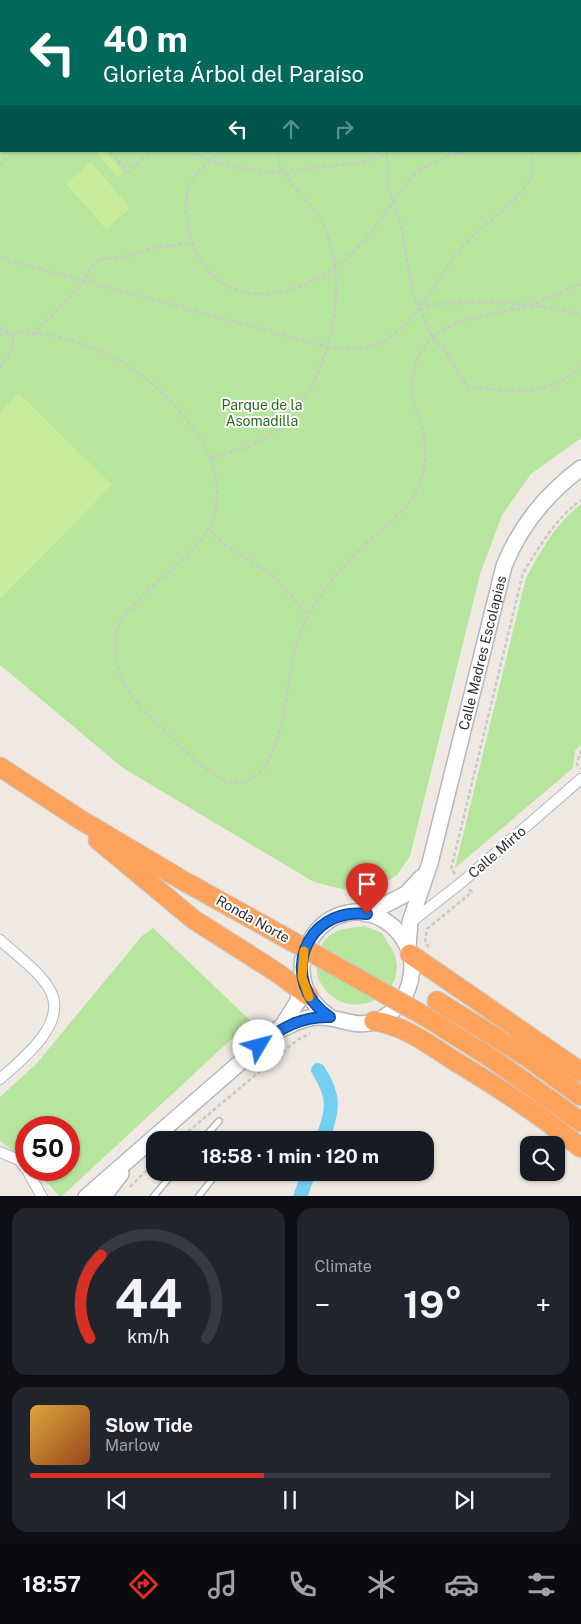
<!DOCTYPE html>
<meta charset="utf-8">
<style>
body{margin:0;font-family:"Public Sans",sans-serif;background:#20242c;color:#f1f3f6;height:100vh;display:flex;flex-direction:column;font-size:19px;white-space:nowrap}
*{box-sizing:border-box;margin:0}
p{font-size:16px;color:#9ea1a6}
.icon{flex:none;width:28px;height:28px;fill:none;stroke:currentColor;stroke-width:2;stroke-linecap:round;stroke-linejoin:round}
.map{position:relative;height:1196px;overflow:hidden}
.panel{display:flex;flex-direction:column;gap:12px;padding:12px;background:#0d0f14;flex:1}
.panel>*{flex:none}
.top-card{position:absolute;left:0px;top:0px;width:581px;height:152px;box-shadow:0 1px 4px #0004;background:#00695c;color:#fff;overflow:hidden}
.buttons{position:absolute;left:520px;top:1136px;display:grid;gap:10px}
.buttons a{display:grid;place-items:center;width:45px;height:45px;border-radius:10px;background:#171b24;box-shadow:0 1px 4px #0004;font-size:25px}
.speed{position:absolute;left:15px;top:1116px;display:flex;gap:10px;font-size:25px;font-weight:700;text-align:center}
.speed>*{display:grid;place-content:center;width:65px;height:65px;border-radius:50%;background:#171b24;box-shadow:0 1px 4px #0004;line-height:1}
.speed .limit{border:8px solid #d22;background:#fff;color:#111}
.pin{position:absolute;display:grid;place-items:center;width:42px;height:42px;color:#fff;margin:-51px -21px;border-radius:50% 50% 50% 0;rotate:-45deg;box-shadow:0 0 5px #0007}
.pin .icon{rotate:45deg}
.me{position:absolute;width:55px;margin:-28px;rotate:53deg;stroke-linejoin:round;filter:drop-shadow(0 0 4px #0008)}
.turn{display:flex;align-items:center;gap:18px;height:105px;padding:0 20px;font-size:22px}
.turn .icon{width:65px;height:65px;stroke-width:2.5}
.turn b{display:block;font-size:35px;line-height:42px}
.lanes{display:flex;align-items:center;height:48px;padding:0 20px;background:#0003;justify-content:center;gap:25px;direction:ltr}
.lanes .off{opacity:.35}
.big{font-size:38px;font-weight:700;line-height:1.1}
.panel .card{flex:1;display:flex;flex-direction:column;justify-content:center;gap:8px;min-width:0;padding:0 18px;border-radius:15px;background:#20242c}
.panel .dial{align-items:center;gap:0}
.dial svg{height:130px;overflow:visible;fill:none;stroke:#363941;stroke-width:7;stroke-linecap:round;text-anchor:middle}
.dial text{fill:#f1f3f6;stroke:none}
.song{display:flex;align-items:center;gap:15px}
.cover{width:60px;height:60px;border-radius:8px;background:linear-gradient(135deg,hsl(40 70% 55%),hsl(20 70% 35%))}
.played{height:5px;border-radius:2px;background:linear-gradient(90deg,#d93025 45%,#363941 45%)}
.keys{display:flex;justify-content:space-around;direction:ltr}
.heat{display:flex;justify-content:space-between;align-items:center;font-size:28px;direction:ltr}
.panel .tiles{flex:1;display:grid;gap:12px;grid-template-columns:1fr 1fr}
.card:last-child{grid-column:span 2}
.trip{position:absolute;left:146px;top:1131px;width:288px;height:50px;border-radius:15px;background:#171b24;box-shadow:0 1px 4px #0004;font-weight:700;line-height:50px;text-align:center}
.tabs{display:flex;height:80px;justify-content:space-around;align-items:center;background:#090b0e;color:#9ea1a6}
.tabs .icon{width:35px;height:35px}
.tabs .selected{color:#d93025}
.tabs b{font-size:22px;color:#f1f3f6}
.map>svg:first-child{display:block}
.green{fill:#b6e59e}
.pitch{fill:#c9ec9a}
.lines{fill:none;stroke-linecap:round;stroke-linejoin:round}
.canal{stroke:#75cff0;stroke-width:14}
.lane-casing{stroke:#b4b7c1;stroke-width:8}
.street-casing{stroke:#b4b7c1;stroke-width:12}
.secondary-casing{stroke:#b4b7c1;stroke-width:18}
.highway-casing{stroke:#c9c9c9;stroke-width:21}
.path{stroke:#c9c9c9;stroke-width:2.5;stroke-dasharray:4 2.5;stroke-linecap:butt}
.lane{stroke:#fff;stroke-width:5}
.street{stroke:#fff;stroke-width:10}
.secondary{stroke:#fff;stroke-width:15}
.highway{stroke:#ffa35c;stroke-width:19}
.highway-bridge-casing{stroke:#c9c9c9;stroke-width:21;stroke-linecap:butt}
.highway-bridge{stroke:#ffa35c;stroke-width:19}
.route-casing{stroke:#114b97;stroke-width:12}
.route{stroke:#1a73e8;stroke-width:9}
.slow{stroke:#f59e0b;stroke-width:9}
.labels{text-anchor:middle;stroke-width:4;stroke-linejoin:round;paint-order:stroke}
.park-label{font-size:14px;fill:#2c6e1b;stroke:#fff}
.street-label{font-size:14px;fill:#2e2e2e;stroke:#fff}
</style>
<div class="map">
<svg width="581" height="1197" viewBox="0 0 581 1197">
<rect width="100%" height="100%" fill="#efe9e1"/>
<!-- green -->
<path class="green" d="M79,0H581V438L531,474L502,515L480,574L410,856L397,875L381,885L359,893L314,882L123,768L0,665V72L1,151H580V1Z
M581,504V745L575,751L573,768L455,868L526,578C541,551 556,523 581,504Z
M364,926C369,928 377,930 381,933C385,936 387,942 390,946C419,991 348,1031 320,982C313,970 317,946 328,937C337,928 352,928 364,926Z
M153,928L251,1021L62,1196H59L36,1170H69V1128H26V1161L0,1141V1097L37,1063L142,936Z"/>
<!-- pitch -->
<path class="pitch" d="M99,151H106L123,172L117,177L97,153Z
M89,163L92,164L129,206L128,210L108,228H105L67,185L68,182Z
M19,393L112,485L0,599V412Z"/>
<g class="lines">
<!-- canal -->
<path class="canal" d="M318,1070C336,1097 333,1111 322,1140
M300,1197L309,1172"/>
<defs>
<path id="lane" d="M202,1140L219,1121
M153,1197L174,1172
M198,1197L218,1172"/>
<path id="street" d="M62,1V0
M0,15L1,16
M0,56H1
M411,922L462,882L581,779
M0,940C16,955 41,972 51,992C67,1025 21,1060 0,1079
M0,1152L19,1160L26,1169
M27,1170L42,1197"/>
<g id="secondary">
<path d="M367,914L406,894L422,877"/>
<path id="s1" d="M408,947L410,922L430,863L504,566C520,526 546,494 581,468"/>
<path d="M274,1033C287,1027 301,1018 316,1017C342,1015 357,1034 386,1016C404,1004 412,985 412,964C411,949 402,934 391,925C332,878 262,971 330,1017"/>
<path d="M86,1197L283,1025L298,1001L301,981"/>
<path d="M103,1197L121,1174"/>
</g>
<path id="highway" d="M0,767L81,820L182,880L279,934
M98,840L193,919L276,972L309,996
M410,954L581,1072
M437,1001L527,1057L581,1096
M426,1017L494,1060L581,1122
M374,1021C406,1026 431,1046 458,1063C501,1089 542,1116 581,1148"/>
</defs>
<!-- lane casing -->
<use href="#lane" class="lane-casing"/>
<!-- street casing -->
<use href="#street" class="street-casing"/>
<!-- secondary casing -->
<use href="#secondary" class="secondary-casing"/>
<!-- highway casing -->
<use href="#highway" class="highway-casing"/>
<!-- path -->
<path class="path" d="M143,0L144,1
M310,0L311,1
M578,0L579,1
M580,148H581
M110,151L128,172L151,151
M189,151C220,166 249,171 283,172
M220,151C210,160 198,169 192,182C184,195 185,212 188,226C199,282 241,306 295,288C340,273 365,242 391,205C400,193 407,179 420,170C434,161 450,156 466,151
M386,151L389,170L388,187L401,225L412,290L432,337L446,352L468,388C511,388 550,402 581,364
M0,165L13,151
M286,176L293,170L359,163L386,155
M0,258L327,347C348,349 367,352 386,340C421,318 438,273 466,243C486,221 513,206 529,181C535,173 533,161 531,151
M419,305C475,302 527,300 581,315
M0,327L8,332
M0,334C79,324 161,374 201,440C214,463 221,486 215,512C207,549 156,578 131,608C127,613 121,618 119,624C115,634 115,647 116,658C120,686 139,707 159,726C173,739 210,777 227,781C288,796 284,675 298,639C309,607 332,579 355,554C377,531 407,515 419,485C426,467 427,449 423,431C421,422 417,414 415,405C409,382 413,359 429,341C450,317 500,314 530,305C548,299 564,291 581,284
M32,335L78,289L93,265L99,260L129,256L153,248L192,243
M0,367L13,348V333
M210,458C232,452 254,447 273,433C329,391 353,286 323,224C311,201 277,177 277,151
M210,530L222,543L275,577L307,615
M581,750L577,764L581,769
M455,874L451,869L523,573C540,546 555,519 581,500
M429,947L425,943L427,929L472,892L469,889
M178,1140L296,1041L310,1033
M130,1187L155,1162"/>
<!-- lane -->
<use href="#lane" class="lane"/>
<!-- street -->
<use href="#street" class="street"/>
<!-- secondary -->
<use href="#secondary" class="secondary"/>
<!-- highway -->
<use href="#highway" class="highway"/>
<defs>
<path id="highway-bridge" d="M279,934L426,1017"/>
</defs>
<!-- highway-bridge casing -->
<use href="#highway-bridge" class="highway-bridge-casing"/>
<!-- highway-bridge -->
<use href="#highway-bridge" class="highway-bridge"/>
</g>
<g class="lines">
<defs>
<path id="route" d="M259,1046C280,1028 302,1016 330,1017C277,982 304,906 367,914"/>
</defs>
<!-- route casing -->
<use href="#route" class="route-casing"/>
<!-- route -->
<use href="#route" class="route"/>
<!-- slow -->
<path class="slow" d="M304,951L302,977L309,997"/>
</g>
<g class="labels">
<!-- park labels -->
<g class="park-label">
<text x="262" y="410">Parque de la<tspan x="262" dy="16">Asomadilla</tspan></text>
</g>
<!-- street labels -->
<g class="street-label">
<text dy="5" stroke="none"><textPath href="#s1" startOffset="304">Calle Madres Escolapias</textPath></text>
<text transform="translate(497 852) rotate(-41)" y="5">Calle Mirto</text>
<text transform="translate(253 919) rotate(29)" y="5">Ronda Norte</text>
</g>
</g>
</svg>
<div class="buttons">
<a><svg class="icon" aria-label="search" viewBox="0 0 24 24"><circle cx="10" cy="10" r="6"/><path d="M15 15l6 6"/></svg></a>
</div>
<div class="speed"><div class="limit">50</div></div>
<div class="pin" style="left:367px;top:914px;background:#d93025"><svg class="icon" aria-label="arrive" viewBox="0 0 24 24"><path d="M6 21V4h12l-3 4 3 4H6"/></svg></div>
<svg class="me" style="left:259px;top:1046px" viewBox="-20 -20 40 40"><circle r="19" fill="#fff"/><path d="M0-13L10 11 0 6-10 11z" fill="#1a73e8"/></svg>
<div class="trip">18:58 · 1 min · 120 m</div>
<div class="top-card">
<div class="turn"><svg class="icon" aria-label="left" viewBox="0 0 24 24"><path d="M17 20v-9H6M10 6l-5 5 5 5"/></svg><div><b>40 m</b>Glorieta Árbol del Paraíso</div></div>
<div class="lanes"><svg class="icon" aria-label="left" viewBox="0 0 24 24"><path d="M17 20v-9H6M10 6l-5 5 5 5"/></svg><svg class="icon off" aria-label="ahead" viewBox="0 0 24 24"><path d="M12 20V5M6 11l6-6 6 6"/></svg><svg class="icon off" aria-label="right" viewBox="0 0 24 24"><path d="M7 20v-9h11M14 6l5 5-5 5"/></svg></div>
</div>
</div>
<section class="panel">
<div class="tiles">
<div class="card dial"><svg viewBox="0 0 100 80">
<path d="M14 69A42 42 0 1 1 86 69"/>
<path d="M14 69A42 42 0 0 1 21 18" stroke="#d93025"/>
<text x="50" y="56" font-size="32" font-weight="700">44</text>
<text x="50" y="72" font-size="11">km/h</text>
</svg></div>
<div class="card"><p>Climate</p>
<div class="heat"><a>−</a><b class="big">19°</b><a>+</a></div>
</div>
<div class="card">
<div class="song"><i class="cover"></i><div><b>Slow Tide</b><p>Marlow</p></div></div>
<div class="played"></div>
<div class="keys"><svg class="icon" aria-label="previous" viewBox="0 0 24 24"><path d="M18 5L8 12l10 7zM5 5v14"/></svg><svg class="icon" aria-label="pause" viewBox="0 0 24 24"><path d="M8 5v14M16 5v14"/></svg><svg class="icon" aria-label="next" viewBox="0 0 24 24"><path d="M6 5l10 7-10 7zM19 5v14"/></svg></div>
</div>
</div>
</section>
<nav class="tabs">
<b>18:57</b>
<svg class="icon selected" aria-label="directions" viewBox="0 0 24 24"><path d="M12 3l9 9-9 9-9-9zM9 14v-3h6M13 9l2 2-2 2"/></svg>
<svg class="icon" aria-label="music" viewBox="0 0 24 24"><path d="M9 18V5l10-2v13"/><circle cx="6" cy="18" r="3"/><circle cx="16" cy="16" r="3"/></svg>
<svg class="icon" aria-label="phone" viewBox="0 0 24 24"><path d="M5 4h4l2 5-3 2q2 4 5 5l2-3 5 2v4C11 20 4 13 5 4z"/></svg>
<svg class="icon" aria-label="climate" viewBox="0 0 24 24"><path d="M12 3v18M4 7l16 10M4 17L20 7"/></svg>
<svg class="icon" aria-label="car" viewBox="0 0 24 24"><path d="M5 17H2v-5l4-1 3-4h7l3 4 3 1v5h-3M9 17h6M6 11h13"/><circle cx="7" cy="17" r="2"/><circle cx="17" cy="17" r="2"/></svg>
<svg class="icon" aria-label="filters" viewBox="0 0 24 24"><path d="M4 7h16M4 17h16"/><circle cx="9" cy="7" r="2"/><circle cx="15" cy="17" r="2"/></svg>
</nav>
